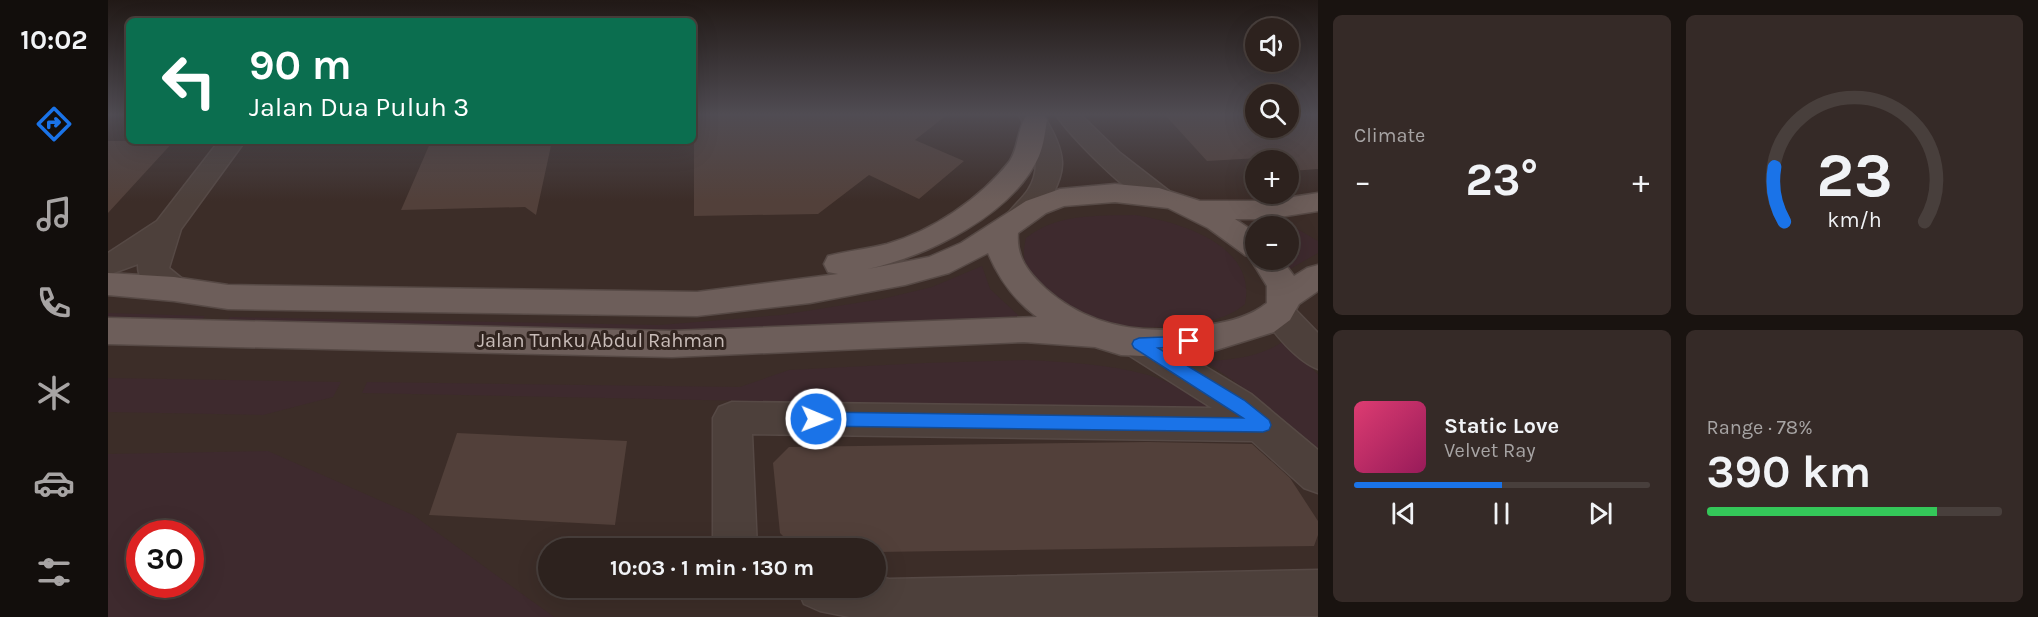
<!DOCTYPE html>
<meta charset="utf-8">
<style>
body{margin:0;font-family:Karla,sans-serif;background:#352a27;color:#f1f3f6;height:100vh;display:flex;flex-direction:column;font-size:22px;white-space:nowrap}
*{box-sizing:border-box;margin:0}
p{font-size:20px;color:#a7a4a4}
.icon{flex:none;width:33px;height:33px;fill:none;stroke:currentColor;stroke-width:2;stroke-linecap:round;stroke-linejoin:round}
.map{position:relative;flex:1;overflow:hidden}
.panel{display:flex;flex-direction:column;gap:15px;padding:15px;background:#191310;width:720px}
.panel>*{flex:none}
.banner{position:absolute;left:18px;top:18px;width:570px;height:126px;border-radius:9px;box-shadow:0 6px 24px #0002,0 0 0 2px #483f3c;background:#0b6e4f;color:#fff;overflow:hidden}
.fabs{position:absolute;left:1137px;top:18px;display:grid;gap:12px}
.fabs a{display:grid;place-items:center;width:54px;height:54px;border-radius:50%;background:#2d221e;box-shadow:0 6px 24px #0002,0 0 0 2px #483f3c;font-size:30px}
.speed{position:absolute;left:18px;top:520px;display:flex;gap:12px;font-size:30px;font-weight:700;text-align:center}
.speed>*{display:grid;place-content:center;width:78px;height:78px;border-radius:50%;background:#2d221e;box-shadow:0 6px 24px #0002,0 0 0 2px #483f3c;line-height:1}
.speed .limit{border:9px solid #d22;background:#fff;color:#111}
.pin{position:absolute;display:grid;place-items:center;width:51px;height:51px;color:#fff;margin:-26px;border-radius:12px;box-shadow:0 3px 9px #0006}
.me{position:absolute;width:66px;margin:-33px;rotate:91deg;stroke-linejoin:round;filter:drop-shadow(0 0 4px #0008)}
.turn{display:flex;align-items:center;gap:21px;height:126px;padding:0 24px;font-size:27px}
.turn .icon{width:78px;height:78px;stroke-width:2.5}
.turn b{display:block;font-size:42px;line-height:51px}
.big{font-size:45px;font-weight:700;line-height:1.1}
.panel .card{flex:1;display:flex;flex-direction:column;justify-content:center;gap:9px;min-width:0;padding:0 21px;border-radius:9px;background:#352a27}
.panel .dial{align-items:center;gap:0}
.dial svg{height:156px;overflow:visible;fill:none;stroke:#483f3c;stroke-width:7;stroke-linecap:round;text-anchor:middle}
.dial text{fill:#f1f3f6;stroke:none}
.song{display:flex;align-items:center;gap:18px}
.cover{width:72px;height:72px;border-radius:9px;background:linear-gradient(135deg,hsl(340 70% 55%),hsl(330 70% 35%))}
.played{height:6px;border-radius:3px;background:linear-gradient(90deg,#1a73e8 50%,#483f3c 50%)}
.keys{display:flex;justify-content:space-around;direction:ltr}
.heat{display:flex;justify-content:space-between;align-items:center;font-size:33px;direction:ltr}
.charge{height:9px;border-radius:4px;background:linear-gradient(90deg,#34c759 78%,#483f3c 0)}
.panel .tiles{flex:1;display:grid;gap:15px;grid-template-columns:repeat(2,1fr)}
.trip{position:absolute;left:430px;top:538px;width:348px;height:60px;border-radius:30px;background:#2d221e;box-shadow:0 6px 24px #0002,0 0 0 2px #483f3c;font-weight:700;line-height:60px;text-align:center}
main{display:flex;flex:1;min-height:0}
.tabs{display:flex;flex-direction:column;width:108px;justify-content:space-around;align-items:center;background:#120e0c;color:#a7a4a4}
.tabs .icon{width:42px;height:42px}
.tabs .selected{color:#1a73e8}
.tabs b{font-size:27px;color:#f1f3f6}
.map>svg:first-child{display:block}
.green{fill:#3e2a2e;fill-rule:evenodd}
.building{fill:#52403a}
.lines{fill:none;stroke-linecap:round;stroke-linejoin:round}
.minor-casing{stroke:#564945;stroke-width:3}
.tertiary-casing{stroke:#564945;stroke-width:3}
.primary-casing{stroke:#564945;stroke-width:3}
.minor{fill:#4d403b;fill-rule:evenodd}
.tertiary{fill:#4d403b;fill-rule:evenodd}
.primary{fill:#6d5e5a;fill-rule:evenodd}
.route{fill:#1a73e8;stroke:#114b97;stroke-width:1.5}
.labels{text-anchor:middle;stroke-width:6;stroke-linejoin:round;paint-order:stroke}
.street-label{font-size:20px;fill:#c8bcb8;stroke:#322520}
</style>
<main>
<nav class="tabs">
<b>10:02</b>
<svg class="icon selected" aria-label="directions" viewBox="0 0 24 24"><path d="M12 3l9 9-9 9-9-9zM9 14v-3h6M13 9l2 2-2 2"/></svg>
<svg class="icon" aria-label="music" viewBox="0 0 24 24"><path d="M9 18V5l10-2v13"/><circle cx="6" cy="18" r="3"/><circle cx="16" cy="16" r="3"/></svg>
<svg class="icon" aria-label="phone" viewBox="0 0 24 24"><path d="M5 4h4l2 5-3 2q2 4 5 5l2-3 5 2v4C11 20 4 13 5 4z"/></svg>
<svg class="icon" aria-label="climate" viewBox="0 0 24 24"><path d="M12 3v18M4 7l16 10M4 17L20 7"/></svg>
<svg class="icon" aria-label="car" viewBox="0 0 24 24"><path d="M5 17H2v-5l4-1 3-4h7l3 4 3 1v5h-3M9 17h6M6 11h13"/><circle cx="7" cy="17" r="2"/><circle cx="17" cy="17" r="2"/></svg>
<svg class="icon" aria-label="filters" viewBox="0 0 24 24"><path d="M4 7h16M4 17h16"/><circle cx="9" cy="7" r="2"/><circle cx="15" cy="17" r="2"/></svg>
</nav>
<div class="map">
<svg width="1210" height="617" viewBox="0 0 1210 617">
<rect width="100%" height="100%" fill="#3c2d28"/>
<!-- green -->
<path class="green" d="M1027,215C1072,222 1149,245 1137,304C1105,334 999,334 962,310C953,305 946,296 938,289C919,273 912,263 918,238C949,213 990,216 1027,215Z
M1178,226H1184L1210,241V253L1180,270L1170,260H1180V226Z
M874,266L882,289L911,316L764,327L551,334L116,325L122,317L552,325L673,315L774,299L824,287Z
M0,313L97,316L91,325L0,322Z
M1179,339L1210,375V448L1147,396L1097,361C1128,360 1153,357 1179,339Z
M919,360C959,362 1000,364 1040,375C1061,381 1081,393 1100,403V407L1094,410L757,407L643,401L254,393L259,382L632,387L681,370L817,363Z
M0,378L233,382L225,397L155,415L0,412Z
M160,451L305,515L446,617H0V454ZM32,534H82V585H32Z"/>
<!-- building -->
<path class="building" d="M586,115H839L807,140L856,161L811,199L761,175L710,214L586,216Z
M1057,115H1148V128H1180V115H1210V169L1183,171L1180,160H1173L1169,157L1099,161Z
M0,141H66L0,213Z
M323,141H444L428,215L417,207L293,210Z
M349,433L519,441L507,525L321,515Z
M1040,442L1144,444L1182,478L1210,521V535L1206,546L768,552V549H688L672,533L665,463L681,447Z"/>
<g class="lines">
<defs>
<path id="minor" d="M111,141H137L73,229L61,268L77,281L82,289L77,297C57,303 29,288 30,264L0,275V253L49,221Z
M1170,301L1182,304L1210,333V369C1190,362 1164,332 1153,313L1158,304Z
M1031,331L1043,334L1143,394L1210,450V493L1196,488L1144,441L644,434L649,549H605V418L611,407L624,402L1104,408L1019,354L1014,344L1019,334Z
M1210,570V616L742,617L712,611L696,604L689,588H768V576L781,579Z"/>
<path id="tertiary" d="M911,115H935C944,129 953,145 954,162C955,180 937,215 921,222C915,225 909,223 903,222L899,215C905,206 914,199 920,190C936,165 925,138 911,115Z
M948,115H973L1012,153L1061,191L1065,197L1061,203C1054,205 1049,206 1043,204C1019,194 963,137 948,115Z"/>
<path id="primary" d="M919,115H936L939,120C937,132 936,144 931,156C905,215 819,256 760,269L821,257L853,243L918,201L952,189L1007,184L1051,188L1092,201H1158L1210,193V211L1158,219H1127L1148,233V260H1174L1186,276L1199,268L1210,265V291L1191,304L1182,320L1166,332L1105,351L1057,357L1013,355L987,347L916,342L564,357L0,344V318L564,331L929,317C906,300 891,279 880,253L841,273L797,285L702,303L589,316L120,309L66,301L0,295V273L66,277L120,285L589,292L730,274L720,272L716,264L720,256C739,251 760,249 779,244C824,231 872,199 901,162C911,148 909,128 919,115ZM1007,202L1060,208L1100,228L1137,255L1144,257L1143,260L1159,286V303C1142,317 1120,322 1100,325C1040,336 983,329 937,288C920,272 908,257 910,233L938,213L956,206Z"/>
</defs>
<!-- minor casing -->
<use href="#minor" class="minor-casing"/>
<!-- tertiary casing -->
<use href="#tertiary" class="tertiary-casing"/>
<!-- primary casing -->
<use href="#primary" class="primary-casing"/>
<!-- minor -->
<use href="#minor" class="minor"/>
<!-- tertiary -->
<use href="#tertiary" class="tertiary"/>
<!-- primary -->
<use href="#primary" class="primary"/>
</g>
<!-- sky -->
<linearGradient id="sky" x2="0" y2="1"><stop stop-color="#211916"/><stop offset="0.57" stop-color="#504c53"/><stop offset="1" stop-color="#504c53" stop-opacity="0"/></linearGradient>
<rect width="1210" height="201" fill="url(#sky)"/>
<!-- route -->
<path class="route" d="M1081,336L1086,337L1088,341L1086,345L1050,348L1136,400L1161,420L1163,425L1161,430L1155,432L708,426L702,424L700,419L702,414L708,412L1135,418L1026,348L1024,344L1026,340L1031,338Z"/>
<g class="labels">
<!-- street labels -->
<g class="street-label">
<text x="493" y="347">Jalan Tunku Abdul Rahman</text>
</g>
</g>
</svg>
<div class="fabs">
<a><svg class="icon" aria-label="sound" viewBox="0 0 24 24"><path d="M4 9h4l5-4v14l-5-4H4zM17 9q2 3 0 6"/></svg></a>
<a><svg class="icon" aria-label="search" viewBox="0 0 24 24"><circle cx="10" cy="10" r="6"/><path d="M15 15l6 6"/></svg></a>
<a>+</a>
<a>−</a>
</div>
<div class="speed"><div class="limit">30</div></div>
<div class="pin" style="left:1081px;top:341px;background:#d93025"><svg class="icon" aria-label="arrive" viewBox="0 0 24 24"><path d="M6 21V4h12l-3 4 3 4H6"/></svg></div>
<svg class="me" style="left:708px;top:419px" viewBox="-20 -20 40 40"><circle r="17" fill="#1a73e8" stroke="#fff" stroke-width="3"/><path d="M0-11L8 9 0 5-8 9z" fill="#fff"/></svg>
<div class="trip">10:03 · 1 min · 130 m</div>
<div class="banner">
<div class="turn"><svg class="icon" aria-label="left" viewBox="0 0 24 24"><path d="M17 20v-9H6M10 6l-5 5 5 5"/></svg><div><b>90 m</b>Jalan Dua Puluh 3</div></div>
</div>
</div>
<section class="panel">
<div class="tiles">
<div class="card"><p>Climate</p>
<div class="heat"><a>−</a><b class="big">23°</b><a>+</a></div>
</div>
<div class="card dial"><svg viewBox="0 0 100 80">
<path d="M14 69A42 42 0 1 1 86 69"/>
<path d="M14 69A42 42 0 0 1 9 41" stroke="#1a73e8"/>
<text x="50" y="56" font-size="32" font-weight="700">23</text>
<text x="50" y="72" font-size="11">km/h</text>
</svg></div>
<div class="card">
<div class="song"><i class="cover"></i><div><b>Static Love</b><p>Velvet Ray</p></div></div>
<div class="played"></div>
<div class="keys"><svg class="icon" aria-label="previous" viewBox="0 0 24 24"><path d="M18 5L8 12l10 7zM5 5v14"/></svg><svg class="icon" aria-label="pause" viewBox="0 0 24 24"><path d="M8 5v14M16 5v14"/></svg><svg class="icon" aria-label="next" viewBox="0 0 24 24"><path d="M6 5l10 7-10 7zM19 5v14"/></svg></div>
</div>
<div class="card"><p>Range · 78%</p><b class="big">390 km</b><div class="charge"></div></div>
</div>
</section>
</main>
